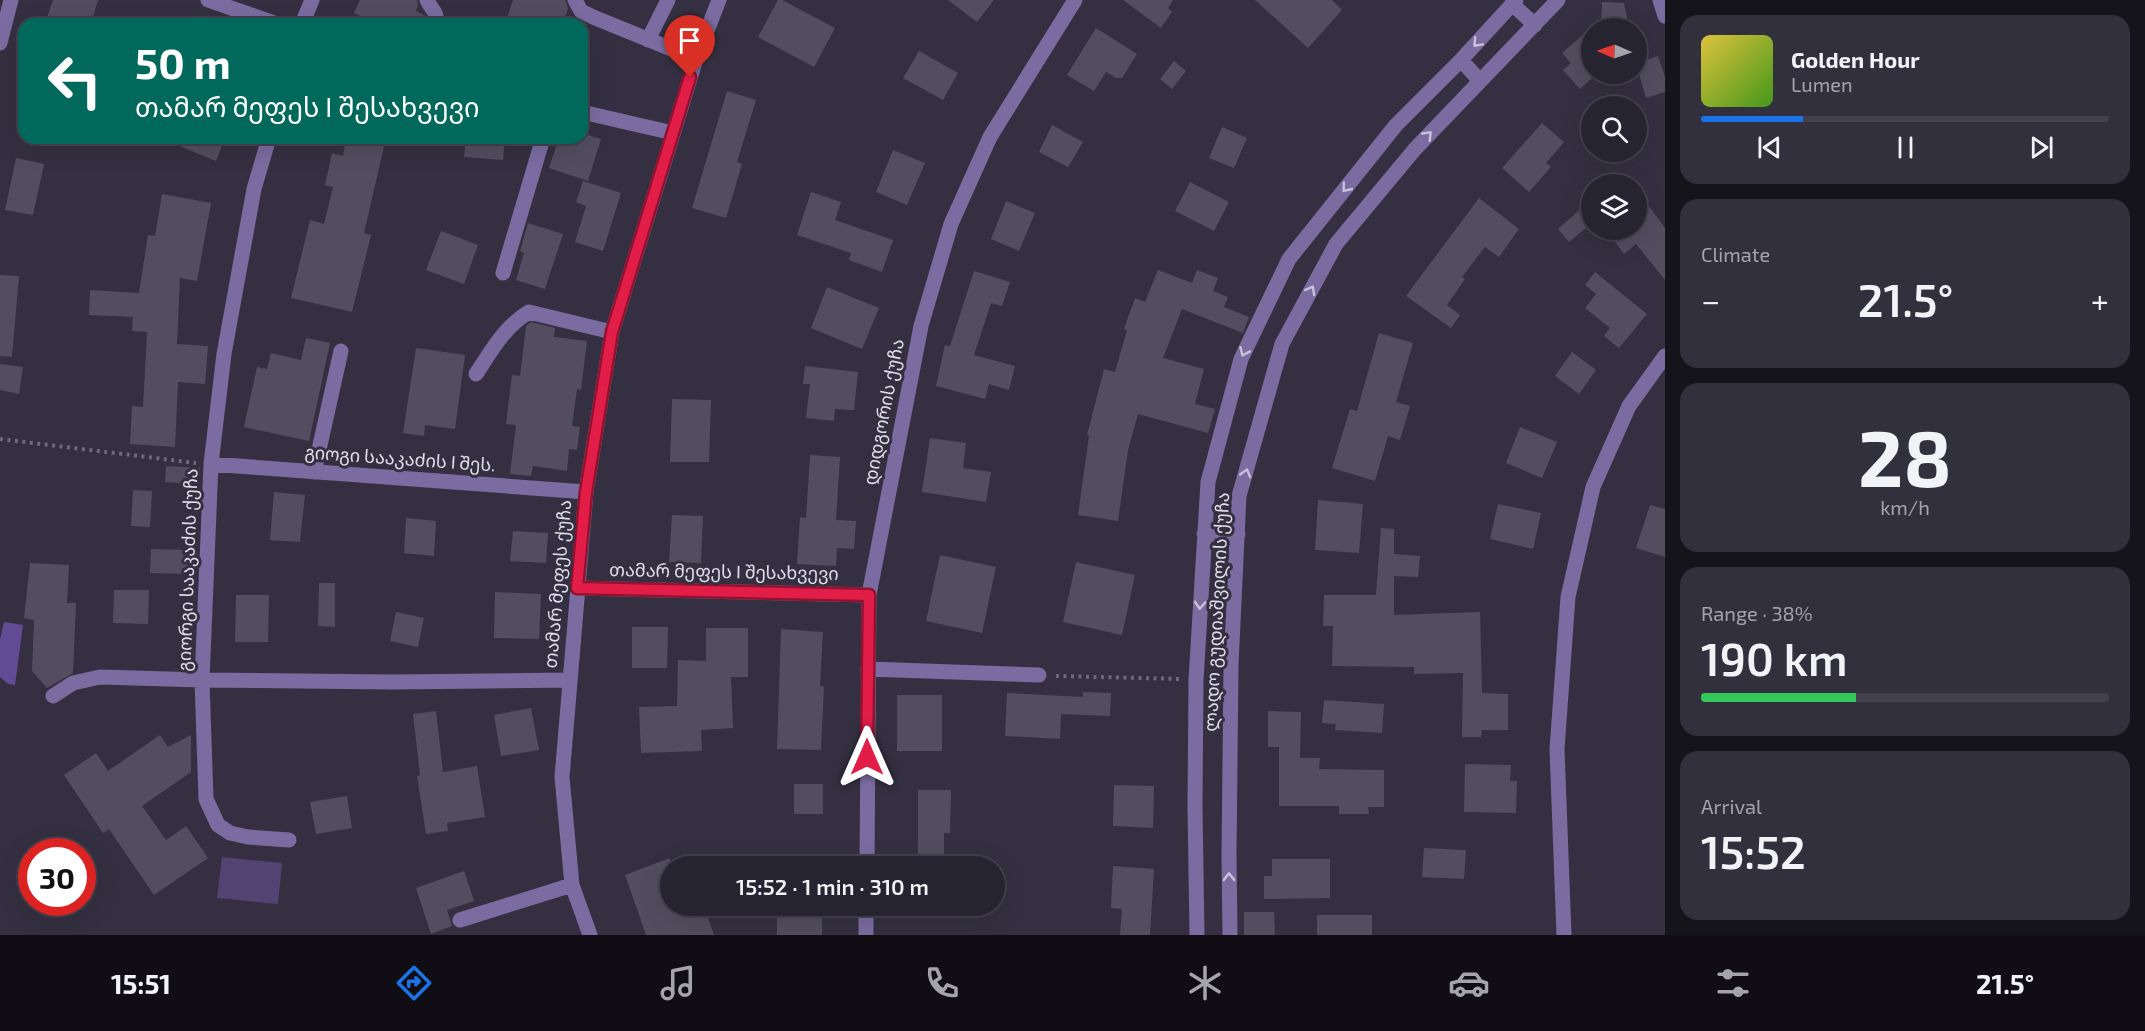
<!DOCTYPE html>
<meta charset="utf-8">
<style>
body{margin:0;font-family:"Exo 2","Noto Sans Georgian",sans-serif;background:#33303d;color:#f1f3f6;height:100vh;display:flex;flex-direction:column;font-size:22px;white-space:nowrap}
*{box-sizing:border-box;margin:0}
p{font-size:20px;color:#a4a4ab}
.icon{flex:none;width:33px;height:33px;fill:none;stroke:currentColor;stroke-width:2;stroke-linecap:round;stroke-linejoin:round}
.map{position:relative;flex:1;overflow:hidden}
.sheet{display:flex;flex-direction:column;gap:15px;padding:15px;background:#15141b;width:480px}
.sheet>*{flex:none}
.top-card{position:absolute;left:18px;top:18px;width:570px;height:126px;border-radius:18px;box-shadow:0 6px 24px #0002,0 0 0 2px #43414d;background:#00695c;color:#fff;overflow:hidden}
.needle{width:39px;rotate:272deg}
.buttons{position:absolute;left:1581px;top:18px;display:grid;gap:12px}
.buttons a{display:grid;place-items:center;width:66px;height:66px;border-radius:50%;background:#272431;box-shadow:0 6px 24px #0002,0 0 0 2px #43414d;font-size:30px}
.speed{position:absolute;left:18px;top:838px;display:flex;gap:12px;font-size:30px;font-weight:700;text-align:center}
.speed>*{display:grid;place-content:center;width:78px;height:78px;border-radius:50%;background:#272431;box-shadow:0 6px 24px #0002,0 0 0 2px #43414d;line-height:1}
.speed .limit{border:9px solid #d22;background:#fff;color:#111}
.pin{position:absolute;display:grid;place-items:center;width:51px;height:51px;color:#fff;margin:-62px -26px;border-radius:50% 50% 50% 0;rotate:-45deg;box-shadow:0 0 6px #0007}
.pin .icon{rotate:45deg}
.me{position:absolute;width:66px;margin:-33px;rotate:0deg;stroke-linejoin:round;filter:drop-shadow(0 0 4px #0008)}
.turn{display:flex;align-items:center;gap:21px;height:126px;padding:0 18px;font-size:27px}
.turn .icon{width:78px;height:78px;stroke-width:2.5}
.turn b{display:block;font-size:42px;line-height:51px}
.big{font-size:45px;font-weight:600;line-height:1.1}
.sheet .card{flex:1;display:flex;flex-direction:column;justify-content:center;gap:9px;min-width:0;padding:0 21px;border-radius:18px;background:#33303d}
.sheet .dial{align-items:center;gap:0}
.dial b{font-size:78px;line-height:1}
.song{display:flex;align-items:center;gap:18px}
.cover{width:72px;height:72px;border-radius:9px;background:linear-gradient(135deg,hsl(50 70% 55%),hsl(100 70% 35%))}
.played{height:6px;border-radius:3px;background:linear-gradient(90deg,#1a73e8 25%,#43414d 25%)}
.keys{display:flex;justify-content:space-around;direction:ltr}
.heat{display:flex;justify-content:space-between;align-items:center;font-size:33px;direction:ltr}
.charge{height:9px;border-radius:4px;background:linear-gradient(90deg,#34c759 38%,#43414d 0)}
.trip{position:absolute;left:660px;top:856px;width:345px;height:60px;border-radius:30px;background:#272431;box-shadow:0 6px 24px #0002,0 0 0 2px #43414d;font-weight:600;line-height:60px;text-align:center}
.tabs{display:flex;height:96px;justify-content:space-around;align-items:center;background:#100e14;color:#a4a4ab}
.tabs .icon{width:42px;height:42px}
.tabs .current{color:#1a73e8}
.tabs b{font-size:27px;color:#f1f3f6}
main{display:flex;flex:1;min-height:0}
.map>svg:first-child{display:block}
.green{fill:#514473}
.water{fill:#624b95}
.building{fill:#524e60}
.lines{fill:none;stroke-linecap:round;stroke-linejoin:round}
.path{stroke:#6c6978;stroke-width:4;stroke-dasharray:3 4.5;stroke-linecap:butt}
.minor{stroke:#7a6ca0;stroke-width:15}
.oneway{stroke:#c6c2d7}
.route-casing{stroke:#92132f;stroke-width:15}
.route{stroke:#e11d48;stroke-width:10}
.labels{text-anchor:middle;stroke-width:6;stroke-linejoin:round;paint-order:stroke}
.street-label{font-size:18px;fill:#e0dee9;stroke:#343041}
</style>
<main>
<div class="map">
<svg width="1665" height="935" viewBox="0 0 1665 935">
<rect width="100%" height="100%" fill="#343041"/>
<!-- green -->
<path class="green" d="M222,857L282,863L278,904L217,898Z"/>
<!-- water -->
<path class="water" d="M4,622L23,625L15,685L8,684L0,677V640Z"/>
<!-- building -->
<path class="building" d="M53,0H98L91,24H45Z
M360,0H417L418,5L416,11L426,16L424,24H378L354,13Z
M513,0H565L568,8L563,24H505Z
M778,0H782L835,28L814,67L758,37Z
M948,0H994L977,22Z
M1123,0H1173L1168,8L1172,12L1161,28Z
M1255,0H1332L1342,10L1308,48Z
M1602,2L1624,3L1629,28H1601Z
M1592,27V78L1580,89L1563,70L1571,63L1562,53Z
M1096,28L1137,54L1122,78H1116L1106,72L1094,91L1067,75Z
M919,51L958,73L943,100L903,78Z
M1658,56L1665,77V92L1646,98L1636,64Z
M1174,61L1186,71L1172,89L1160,79Z
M727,91L756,100L737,162L742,164L726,218L692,208Z
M1542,123L1564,142L1546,163L1551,167L1529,192L1502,168Z
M1052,125L1083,142L1068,167L1039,152Z
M1222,127L1247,138L1234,168L1209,158Z
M582,133L601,139L588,181L549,168L559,138H582Z
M160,138H225L216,161Z
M346,138H386L364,233L371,235L352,312L291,298L310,220L324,224L333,187L325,185L332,153L343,156Z
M466,138H505L503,160L464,157Z
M893,150L925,163L907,205L876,192Z
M16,158L44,164L33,215L5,210Z
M583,181L621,193L603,251L575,242L586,206L576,202Z
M1190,182L1229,202L1214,231L1175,211Z
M1636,189L1665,228V280L1636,244L1624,254L1606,230H1636Z
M811,192L841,202L835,220L893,240L882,272L849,260L851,253L797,235Z
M162,194L211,203L197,281L180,278L177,344L208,346L205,384L178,382L175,447L130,444L132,406L143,407L147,332L132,331L133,317L89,315L90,290L139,293L148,235L155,236Z
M1479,198L1519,229L1499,257L1485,247L1462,277L1465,279L1447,305L1460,315L1451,328L1406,296Z
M1006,201L1035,213L1019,251L991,239Z
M1583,207L1592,217V223L1569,242L1558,229Z
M528,223L563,234L545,289L516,280L524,253L520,251Z
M441,231L478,245L464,284L426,270Z
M1158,270L1192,283L1197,270L1218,278L1213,291L1228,297L1224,307L1249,317L1243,333L1182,309L1163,358L1204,369L1195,404L1215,409L1208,433L1138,414L1128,450L1118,521L1078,515L1089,436L1087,435L1104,369L1115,372L1127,330L1124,329L1135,298L1145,302Z
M974,271L1010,282L1002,306L991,303L974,355L1015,366L1009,390L989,384L985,399L936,386L945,345L950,346Z
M1595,272L1647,314L1619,348L1604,336L1610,328L1585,308L1596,294L1585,285Z
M0,275L19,276L12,357L0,356Z
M827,287L879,308L862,349L811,328Z
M531,322L555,328L554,337L587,341L581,390L577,389L572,426L580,427L577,450L569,449L567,471L533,466L531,476L510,474L516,425L506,424L512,375L520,376L526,326Z
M1379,333L1413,343L1396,402L1410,406L1400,440L1388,436L1375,481L1332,468L1350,409L1357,411Z
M306,338L330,343L309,441L244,427L257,367L267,369L271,353L301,360Z
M416,348L465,355L455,429L425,425L424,436L403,433Z
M1572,352L1596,370L1579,394L1555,376Z
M0,364L23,367L19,394L0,390Z
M805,366L858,372L854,410L835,409L834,421L806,418L810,384H803Z
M672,399L711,400L709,462H670Z
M1520,427L1557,442L1542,478L1506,463Z
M930,438L966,443L963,468L991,472L986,502L922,492Z
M810,455L840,457L836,520L856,521L854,549L837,548L836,566L797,564L800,517L806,518Z
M166,466L200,468L198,484L165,482Z
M133,490L152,491L150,527L131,526Z
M274,492L305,495L300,542L270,540Z
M1318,500L1363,504L1359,553L1315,550Z
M1498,504L1541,513L1533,549L1490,539Z
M1650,505L1665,509V557L1636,548Z
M672,515L703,516L701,563L669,562Z
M406,518L436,521L434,556L404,553Z
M1381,528L1394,529V554L1420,556L1418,577L1394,576V615L1480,612L1482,693L1508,694V730H1482L1481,737H1462L1463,673L1414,674V667L1332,666L1333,626H1323L1324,595H1376Z
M513,531L548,533L546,563L510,561Z
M151,549L189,550L188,574L150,573Z
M940,555L996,567L982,633L926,621Z
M1076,562L1135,575L1122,635L1063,622Z
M30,563L69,565L67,603H76L73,673L47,688L32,671L34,620L24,618Z
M319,583H335V627L318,626Z
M114,590H149L148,624L113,623Z
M495,592L541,594L539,639L494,638Z
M236,595H269L268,642H235Z
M396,612L424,618L418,647L390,641Z
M632,627H668L667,668H632Z
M706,628H748V677H731L733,728L701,730L702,751L641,753L639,707L677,706L678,660L706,661Z
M781,629L823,632L820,686L824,687L821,750L777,749Z
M1083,692L1111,693L1110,716L1061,714L1060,739L1005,736L1007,693L1083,697Z
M897,695H942V751H897Z
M1324,700L1384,704L1382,733L1335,730L1336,724L1322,723Z
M531,708L539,750L501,756L494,715Z
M436,711L443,772L477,766L485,817L447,823L448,831L426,834L417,776L420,775L413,714Z
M1268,711L1301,712L1300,758H1320L1319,769L1384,770V807H1368L1369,814H1339V806H1279V747H1268Z
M160,735L168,747L191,735V772L142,806L166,840L186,826L208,858L154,895L109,829L103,833L64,775L96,753L108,771Z
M1465,764L1511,765L1510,781H1517L1516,813L1464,812Z
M794,784H823V814H794Z
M1114,785L1154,786L1153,828L1113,826Z
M918,790H951L950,833H944V867H918Z
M347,796L352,828L316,834L310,802Z
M1424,848L1466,850L1464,879L1422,877Z
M670,858V906H704L714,935H646L625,875Z
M1272,859H1330V898L1264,899V876H1272Z
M1113,866L1154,869L1150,935H1120L1122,909L1111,908Z
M464,871L474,901L447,910L452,926L431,934L416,888Z
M777,906H822V935H777Z
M1244,912H1274L1275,935H1244Z
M1317,915H1372V935H1317Z"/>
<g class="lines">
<!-- path -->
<path class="path" d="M0,439L196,463
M1056,676L1181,679"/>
<!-- minor -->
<path class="minor" d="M208,0L277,24
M427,0C431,10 440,13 434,24
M575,0L581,11L593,17L696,59
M1660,0L1665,16
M1512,4L1535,25
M302,24L312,0
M648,40L668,0
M0,43L11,0
M1461,60L1480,81
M582,112L673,133
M269,138L254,189L224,354L211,464L202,680L392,682L569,680
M503,273L543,138
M476,374C492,350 504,327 529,312L612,332
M211,464L586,492
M314,472L341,351
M1204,534H1238
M577,588L869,595
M868,669L1039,675
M53,696L73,683L100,677L202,680L206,799L218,825L230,833L248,837L289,840
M867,867L869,595L921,326L951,224L990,137L1075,0
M460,920L572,885
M590,935L572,885L562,777L586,492L612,332L696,59L719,0
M866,935V906
M1197,935L1195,807L1196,680L1208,482L1241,359L1289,259L1396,125L1461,60L1516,0
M1230,935L1229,856L1231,665L1239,496L1282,344L1336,244L1415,149L1558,0
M1564,935L1557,749L1568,597L1593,487L1629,406L1665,356"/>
</g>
<!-- one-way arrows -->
<defs><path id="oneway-chevron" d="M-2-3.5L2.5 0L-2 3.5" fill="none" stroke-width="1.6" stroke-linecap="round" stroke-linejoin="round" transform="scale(1.5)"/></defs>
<g class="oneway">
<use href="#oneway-chevron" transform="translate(1477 43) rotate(133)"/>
<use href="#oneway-chevron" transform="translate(1428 135) rotate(-46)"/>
<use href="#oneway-chevron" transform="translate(1346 188) rotate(129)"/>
<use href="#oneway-chevron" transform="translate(1311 290) rotate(-61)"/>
<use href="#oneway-chevron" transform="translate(1244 352) rotate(114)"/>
<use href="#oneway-chevron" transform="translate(1246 473) rotate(-74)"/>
<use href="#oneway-chevron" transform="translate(1200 605) rotate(93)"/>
<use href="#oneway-chevron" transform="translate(1229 877) rotate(-91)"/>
</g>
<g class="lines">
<defs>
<path id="route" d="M690,77L612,332L586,492L577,588L869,595L867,757"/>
</defs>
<!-- route casing -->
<use href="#route" class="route-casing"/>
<!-- route -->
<use href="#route" class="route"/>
</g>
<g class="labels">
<!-- street labels -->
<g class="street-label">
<text transform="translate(884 412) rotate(-79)" y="6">დიდგორის ქუჩა</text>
<text transform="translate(400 459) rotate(4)" y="6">გიოგი სააკაძის I შეს.</text>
<text transform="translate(188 570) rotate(-88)" y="6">გიორგი სააკაძის ქუჩა</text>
<text transform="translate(724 572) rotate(1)" y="6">თამარ მეფეს I შესახვევი</text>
<text transform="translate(558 584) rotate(-85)" y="6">თამარ მეფეს ქუჩა</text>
<text transform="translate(1217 612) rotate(-87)" y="6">ლადო გუდიაშვილის ქუჩა</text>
</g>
</g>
</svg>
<div class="buttons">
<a><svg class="needle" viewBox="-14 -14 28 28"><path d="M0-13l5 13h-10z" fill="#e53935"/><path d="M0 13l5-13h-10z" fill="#a4a4ab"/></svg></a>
<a><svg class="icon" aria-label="search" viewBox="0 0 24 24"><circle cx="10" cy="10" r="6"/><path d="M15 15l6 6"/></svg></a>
<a><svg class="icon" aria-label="layers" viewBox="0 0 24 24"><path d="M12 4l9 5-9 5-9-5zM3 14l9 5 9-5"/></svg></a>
</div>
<div class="speed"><div class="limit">30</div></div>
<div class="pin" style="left:690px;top:77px;background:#d93025"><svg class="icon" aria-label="arrive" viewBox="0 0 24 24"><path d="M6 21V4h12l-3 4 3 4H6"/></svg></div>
<svg class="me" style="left:867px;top:757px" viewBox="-20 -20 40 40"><path d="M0-17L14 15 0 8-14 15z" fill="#e11d48" stroke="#fff" stroke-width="4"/></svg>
<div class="trip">15:52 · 1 min · 310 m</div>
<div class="top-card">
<div class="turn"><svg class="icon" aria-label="left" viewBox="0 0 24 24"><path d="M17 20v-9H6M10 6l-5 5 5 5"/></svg><div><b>50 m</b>თამარ მეფეს I შესახვევი</div></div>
</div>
</div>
<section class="sheet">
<div class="card">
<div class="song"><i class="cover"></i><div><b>Golden Hour</b><p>Lumen</p></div></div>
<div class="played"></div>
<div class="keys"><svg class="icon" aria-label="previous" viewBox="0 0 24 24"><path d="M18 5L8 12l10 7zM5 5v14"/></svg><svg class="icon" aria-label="pause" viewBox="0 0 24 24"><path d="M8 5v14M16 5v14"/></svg><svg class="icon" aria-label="next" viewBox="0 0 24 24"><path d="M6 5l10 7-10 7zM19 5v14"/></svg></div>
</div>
<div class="card"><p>Climate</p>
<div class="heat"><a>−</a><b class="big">21.5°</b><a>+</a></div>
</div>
<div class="card dial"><b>28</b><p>km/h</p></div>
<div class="card"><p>Range · 38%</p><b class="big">190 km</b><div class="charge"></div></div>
<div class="card"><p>Arrival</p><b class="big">15:52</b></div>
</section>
</main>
<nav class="tabs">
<b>15:51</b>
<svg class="icon current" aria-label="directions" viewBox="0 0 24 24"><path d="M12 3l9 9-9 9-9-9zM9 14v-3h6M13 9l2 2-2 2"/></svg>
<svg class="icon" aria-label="music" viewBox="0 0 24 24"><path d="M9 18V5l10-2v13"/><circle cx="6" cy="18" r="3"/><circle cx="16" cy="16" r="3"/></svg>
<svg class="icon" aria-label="phone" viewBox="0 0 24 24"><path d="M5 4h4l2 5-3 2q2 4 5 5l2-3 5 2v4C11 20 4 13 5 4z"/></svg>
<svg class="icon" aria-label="climate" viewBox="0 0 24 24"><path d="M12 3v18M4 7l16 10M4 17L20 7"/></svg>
<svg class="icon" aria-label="car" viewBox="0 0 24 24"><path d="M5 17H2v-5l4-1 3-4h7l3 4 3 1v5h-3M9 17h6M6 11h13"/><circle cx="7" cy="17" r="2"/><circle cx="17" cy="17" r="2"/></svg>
<svg class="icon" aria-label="filters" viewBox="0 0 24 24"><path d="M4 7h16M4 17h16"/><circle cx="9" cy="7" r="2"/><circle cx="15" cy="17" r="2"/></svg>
<b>21.5°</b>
</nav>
